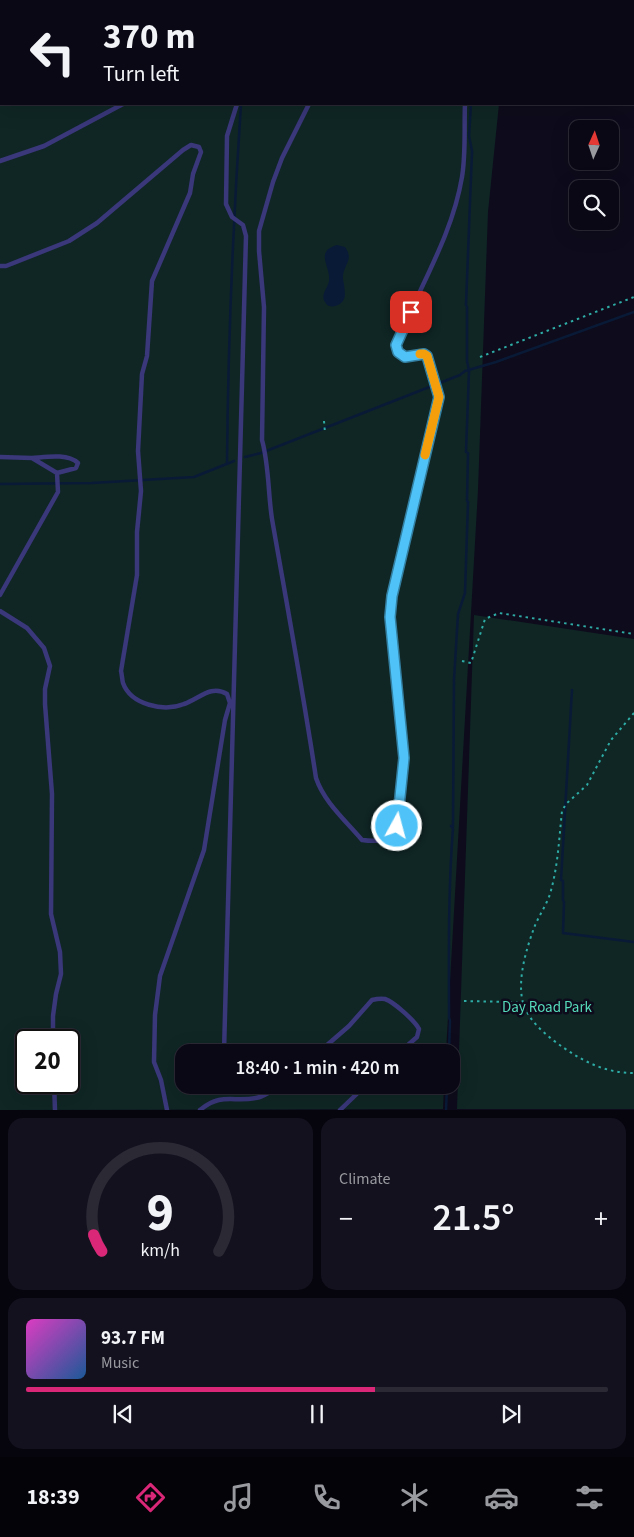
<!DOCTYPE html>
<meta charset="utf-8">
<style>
body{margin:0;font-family:"Source Sans 3",sans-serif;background:#13111e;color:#f1f3f6;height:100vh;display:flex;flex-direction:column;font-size:19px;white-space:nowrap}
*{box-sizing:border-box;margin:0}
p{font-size:16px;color:#999aa0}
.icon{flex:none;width:28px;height:28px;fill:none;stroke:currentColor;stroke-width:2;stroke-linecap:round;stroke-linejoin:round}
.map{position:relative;height:1110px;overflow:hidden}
.drawer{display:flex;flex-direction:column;gap:8px;padding:8px;background:#06040c;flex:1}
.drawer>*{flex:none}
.guide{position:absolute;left:0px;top:0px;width:635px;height:105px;box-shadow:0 5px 20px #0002,0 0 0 1px #2a2934;background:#0a0815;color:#f1f3f6;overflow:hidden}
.needle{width:32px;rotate:3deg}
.fabs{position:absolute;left:569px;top:120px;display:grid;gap:10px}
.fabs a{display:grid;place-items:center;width:50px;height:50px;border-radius:10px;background:#0a0815;box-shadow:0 5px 20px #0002,0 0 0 1px #2a2934;font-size:25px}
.speed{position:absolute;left:15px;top:1029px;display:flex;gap:10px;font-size:25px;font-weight:700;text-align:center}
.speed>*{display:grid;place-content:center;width:65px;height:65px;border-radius:50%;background:#0a0815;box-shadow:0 5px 20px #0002,0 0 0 1px #2a2934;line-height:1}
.speed .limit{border:2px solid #111;border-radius:8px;background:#fff;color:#111}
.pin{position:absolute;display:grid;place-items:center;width:42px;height:42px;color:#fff;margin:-21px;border-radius:10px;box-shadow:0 2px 8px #0006}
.me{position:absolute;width:55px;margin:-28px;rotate:7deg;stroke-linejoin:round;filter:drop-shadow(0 0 4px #0008)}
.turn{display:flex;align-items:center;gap:18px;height:105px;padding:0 20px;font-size:22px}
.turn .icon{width:65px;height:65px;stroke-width:2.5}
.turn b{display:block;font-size:35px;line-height:42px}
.big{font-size:38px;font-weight:600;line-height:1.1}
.drawer .card{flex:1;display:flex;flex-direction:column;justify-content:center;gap:8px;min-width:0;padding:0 18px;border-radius:15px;background:#13111e}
.drawer .dial{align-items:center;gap:0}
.dial svg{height:130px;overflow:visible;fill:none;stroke:#2a2934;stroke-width:7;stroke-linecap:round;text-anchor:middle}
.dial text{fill:#f1f3f6;stroke:none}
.song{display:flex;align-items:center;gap:15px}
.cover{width:60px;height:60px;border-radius:8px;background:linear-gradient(135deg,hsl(310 70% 55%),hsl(210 70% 35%))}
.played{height:5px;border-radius:2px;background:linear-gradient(90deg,#db2777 60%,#2a2934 60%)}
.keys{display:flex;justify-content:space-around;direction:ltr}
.heat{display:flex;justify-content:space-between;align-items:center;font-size:28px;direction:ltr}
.drawer .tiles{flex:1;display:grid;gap:8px;grid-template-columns:1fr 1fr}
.card:last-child{grid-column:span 2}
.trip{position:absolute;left:175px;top:1044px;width:285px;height:50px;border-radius:15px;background:#0a0815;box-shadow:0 5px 20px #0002,0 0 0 1px #2a2934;font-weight:600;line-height:50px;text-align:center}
.dock{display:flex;height:80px;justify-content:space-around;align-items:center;background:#040308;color:#999aa0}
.dock .icon{width:35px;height:35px}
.dock .active{color:#db2777}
.dock b{font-size:22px;color:#f1f3f6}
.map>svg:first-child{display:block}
.green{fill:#0f2625;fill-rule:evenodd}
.water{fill:#091a37}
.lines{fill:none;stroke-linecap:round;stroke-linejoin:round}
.stream{stroke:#091a37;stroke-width:2.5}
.path{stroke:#2eaba4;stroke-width:2;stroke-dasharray:2.5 4;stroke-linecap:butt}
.lane{stroke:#3a377a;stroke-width:4.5}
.route-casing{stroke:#337fa1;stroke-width:12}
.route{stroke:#4fc3f7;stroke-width:9}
.slow{stroke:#f59e0b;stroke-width:9}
.labels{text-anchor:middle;stroke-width:5;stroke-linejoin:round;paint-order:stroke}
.park-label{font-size:15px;fill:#56dcbb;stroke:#0e0b1c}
</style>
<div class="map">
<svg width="634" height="1110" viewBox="0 0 634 1110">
<rect width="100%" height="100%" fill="#0e0b1c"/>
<!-- green -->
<path class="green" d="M0,0H510L1,1V104H499L488,212L478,490L446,1052H184V1085H444L443,1109L0,1110ZM26,1040H69V1082H26Z
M474,615L634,639V1109H457Z"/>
<!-- water -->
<path class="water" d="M337,245L345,247C355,261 342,265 343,279C344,285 346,294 344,299C341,306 329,310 325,302C320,295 328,288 329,281C331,266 314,252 337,245Z"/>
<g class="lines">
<!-- stream -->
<path class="stream" d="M246,1V0
M474,1V0
M245,457L261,453L460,375L465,371L496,362L634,312
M227,464C228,344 233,223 241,104
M0,484L92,483L194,477L234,461
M572,690L561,880L563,881V900L564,902L563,933L634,942
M449,1052L450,1020L449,1018C449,955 448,892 453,828L451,826H453L454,680L458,614L465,593L468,502L467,501L468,453L466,452L469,371L467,361V307L466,305L472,151L469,136L471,104
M446,1110L447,1085"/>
<!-- path -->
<path class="path" d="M480,357L634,297
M324,421L325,433
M462,661L471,663L485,619L499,613L634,634
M634,713L611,740L587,785L566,804L562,811C559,839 558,867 550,894C546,906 538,917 534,928C526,950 517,980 523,1003C529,1022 548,1037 564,1048C586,1063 607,1073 634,1073
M464,1001L515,1002L524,1005"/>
<!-- lane -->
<path class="lane" d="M453,0V1
M116,1L119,0
M352,1V0
M0,60H1
M309,104L282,158L273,182L259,231V251L264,307L262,440C269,465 268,493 272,519C287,605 303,692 316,778C324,802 346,821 362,840C377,842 390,842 397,826L404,758L392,637L390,617L392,596L439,397L427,356L424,354L405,357L398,352L396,345C418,289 452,237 462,177C466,153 464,128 465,104
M0,161L44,146L123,104
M0,266H6L69,241L97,223L183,150L191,145L199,147L201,152L193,174L190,193L152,281L147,356L142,374L138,451L141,491L137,532V575L121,671C122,675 122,679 123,683C131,705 164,712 184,704C199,699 211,684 227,694L230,703L225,720L204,850L160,976L155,1015L154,1062L161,1080L167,1110
M0,457L32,458
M0,595L58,492L57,473L32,458C46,457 67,453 78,463L76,468L57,473
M0,611L27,628L44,648L50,666L45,689V704L52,794L51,914L60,952L61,974L56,994L53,1016V1040
M224,1052L246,236L243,225L232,217L226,204L227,136L237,104
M319,1052L349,1026L372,1000C376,999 380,998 385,999C394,1002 415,1021 419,1029L417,1037L400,1052
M54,1082L55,1110
M200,1110C223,1091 235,1104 260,1097C267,1095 274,1089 281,1085
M340,1110L366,1085"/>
</g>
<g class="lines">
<defs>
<path id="route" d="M397,826L404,758L392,637L390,617L392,596L439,397L427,356L424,354L405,357L398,352L396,345L411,312"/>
</defs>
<!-- route casing -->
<use href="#route" class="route-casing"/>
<!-- route -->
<use href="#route" class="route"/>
<!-- slow -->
<path class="slow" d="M420,354H424L427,356L439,397L425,455"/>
</g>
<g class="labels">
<!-- park labels -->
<g class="park-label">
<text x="547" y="1012">Day Road Park</text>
</g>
</g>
</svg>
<div class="fabs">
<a><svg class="needle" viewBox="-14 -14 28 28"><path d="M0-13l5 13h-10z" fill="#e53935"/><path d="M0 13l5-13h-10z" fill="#999aa0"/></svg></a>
<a><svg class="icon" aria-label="search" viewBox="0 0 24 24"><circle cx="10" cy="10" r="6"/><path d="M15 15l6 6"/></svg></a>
</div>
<div class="speed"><div class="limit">20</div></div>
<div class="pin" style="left:411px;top:312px;background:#d93025"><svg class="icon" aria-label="arrive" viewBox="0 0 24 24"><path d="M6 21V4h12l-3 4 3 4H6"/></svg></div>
<svg class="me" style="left:397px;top:826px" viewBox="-20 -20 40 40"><circle r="17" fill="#4fc3f7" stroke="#fff" stroke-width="3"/><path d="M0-11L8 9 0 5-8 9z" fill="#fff"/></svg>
<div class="trip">18:40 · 1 min · 420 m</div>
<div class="guide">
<div class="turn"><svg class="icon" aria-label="left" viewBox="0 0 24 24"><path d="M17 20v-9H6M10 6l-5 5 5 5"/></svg><div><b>370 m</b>Turn left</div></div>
</div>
</div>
<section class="drawer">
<div class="tiles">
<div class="card dial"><svg viewBox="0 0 100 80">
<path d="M14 69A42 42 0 1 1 86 69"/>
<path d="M14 69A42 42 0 0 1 9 59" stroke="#db2777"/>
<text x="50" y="56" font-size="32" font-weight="700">9</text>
<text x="50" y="72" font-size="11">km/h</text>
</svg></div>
<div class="card"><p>Climate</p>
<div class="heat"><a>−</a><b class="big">21.5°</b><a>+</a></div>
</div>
<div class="card">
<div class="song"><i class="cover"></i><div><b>93.7 FM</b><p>Music</p></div></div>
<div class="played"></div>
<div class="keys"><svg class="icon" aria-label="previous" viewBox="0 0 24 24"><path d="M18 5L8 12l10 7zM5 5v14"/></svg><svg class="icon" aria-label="pause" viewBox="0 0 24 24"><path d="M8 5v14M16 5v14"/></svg><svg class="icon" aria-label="next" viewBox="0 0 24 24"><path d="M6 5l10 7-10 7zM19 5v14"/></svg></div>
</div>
</div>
</section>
<nav class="dock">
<b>18:39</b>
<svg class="icon active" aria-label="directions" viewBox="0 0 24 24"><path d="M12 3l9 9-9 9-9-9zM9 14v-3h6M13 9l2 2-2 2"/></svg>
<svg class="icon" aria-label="music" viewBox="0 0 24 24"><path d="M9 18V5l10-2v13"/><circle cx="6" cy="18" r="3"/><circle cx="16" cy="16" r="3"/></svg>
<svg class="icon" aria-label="phone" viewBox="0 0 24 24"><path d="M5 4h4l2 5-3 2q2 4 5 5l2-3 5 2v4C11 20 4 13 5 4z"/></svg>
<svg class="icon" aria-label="climate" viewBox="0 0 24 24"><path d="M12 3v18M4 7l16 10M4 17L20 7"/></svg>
<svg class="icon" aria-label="car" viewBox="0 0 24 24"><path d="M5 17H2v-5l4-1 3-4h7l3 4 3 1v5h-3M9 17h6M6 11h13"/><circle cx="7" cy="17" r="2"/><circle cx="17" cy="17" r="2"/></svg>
<svg class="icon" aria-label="filters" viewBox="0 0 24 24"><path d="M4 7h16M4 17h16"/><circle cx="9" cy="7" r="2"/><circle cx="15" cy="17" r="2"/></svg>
</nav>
